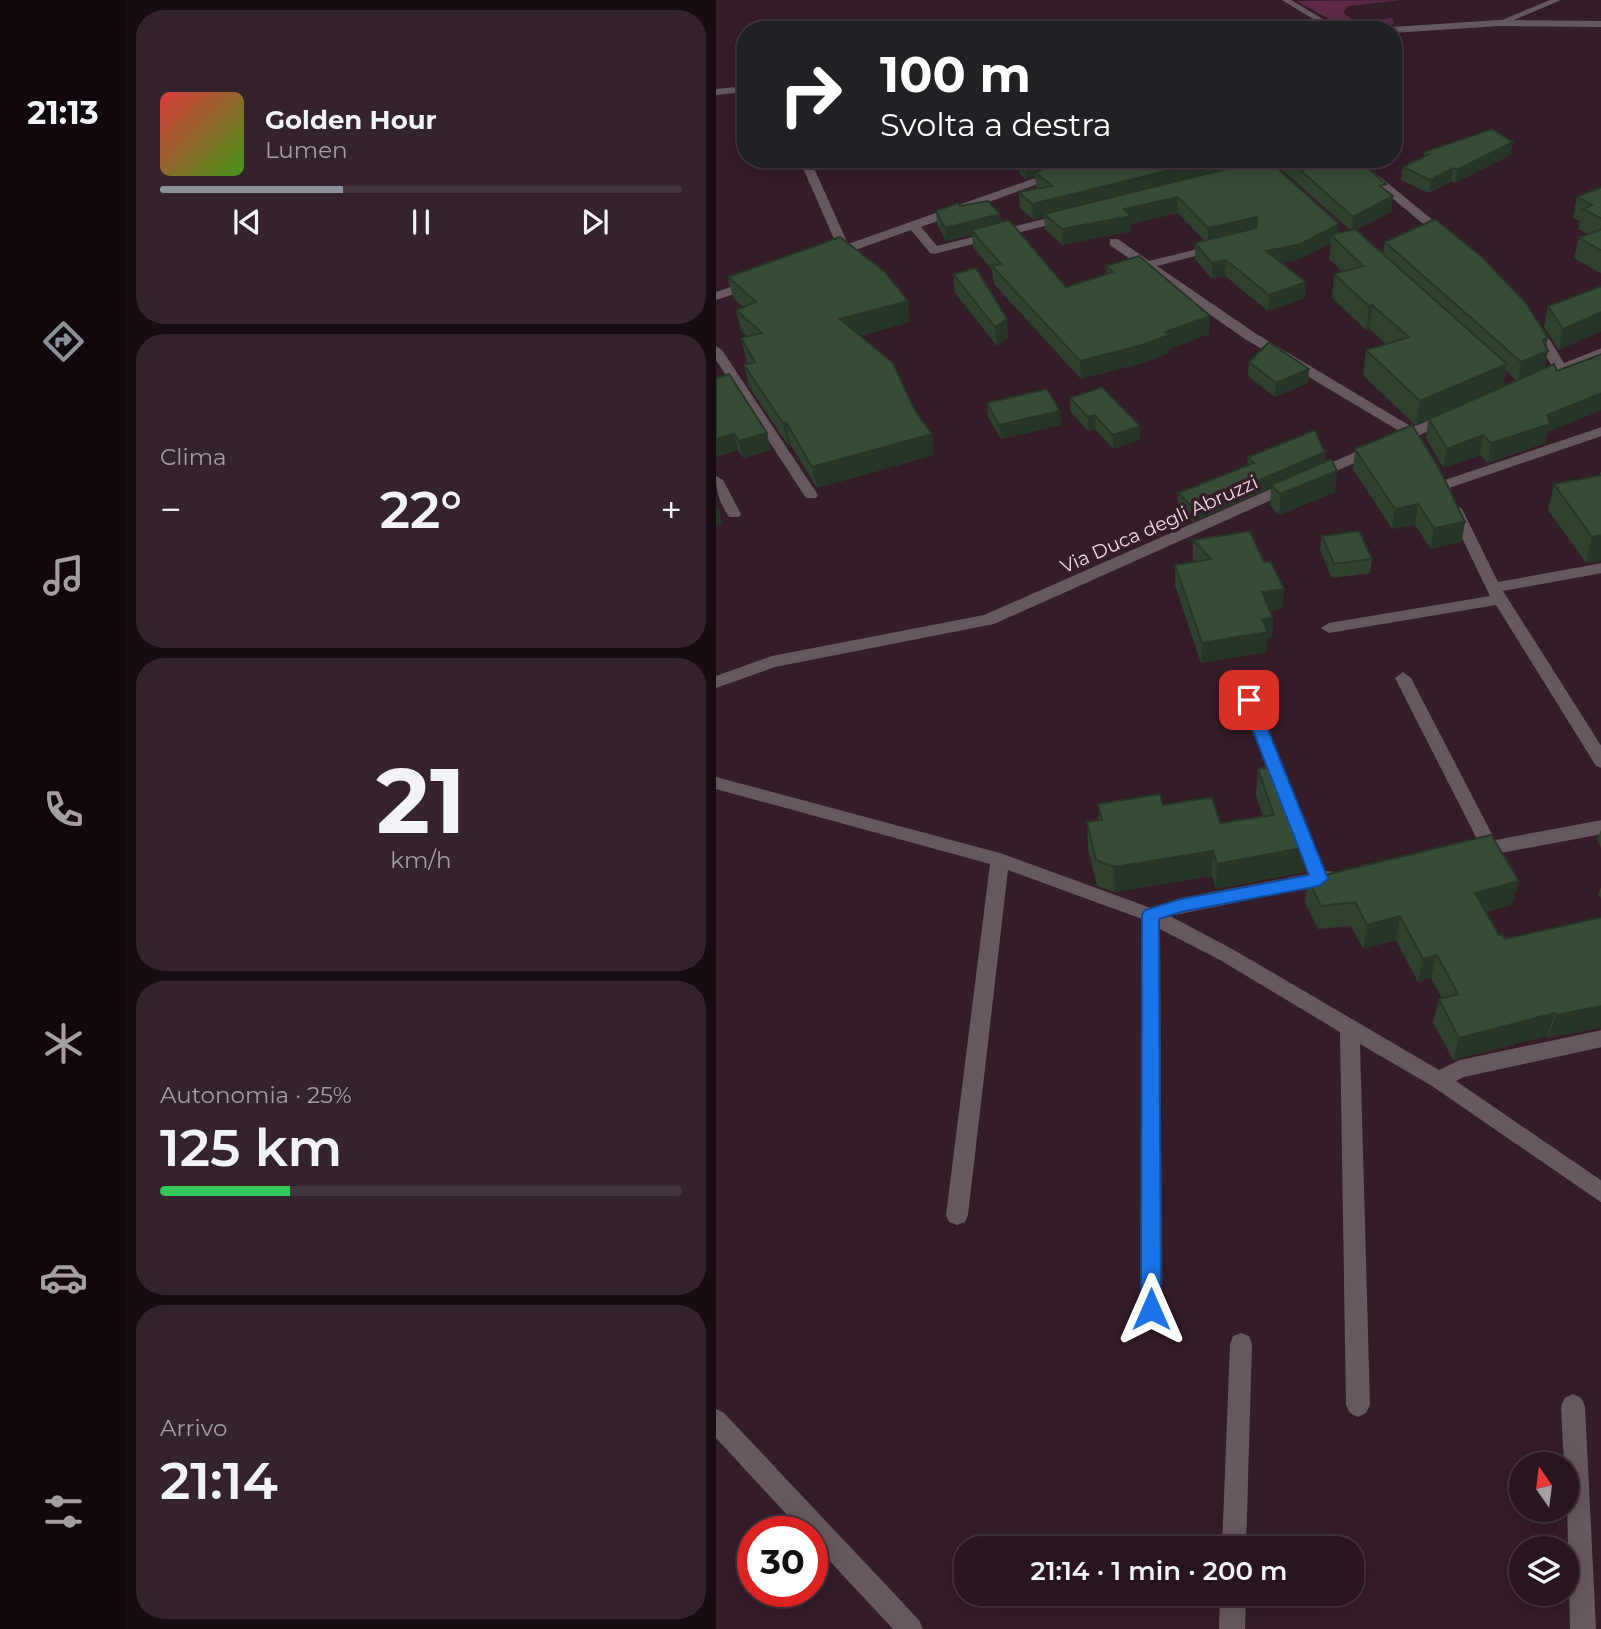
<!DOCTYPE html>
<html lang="it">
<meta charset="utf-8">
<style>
body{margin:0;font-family:Montserrat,sans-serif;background:#34222c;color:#f1f3f6;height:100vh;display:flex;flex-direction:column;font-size:26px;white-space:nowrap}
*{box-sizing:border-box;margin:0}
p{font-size:23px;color:#a59fa4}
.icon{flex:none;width:38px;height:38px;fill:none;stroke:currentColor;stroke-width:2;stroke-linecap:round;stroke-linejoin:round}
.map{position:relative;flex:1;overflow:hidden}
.side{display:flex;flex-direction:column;gap:10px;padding:10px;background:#160c11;width:590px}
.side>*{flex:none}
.top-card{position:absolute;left:21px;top:21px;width:665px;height:147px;border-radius:28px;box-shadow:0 4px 18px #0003,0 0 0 2px #44343d;background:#202124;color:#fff;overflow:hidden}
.needle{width:46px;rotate:346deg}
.controls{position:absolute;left:793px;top:1452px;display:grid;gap:14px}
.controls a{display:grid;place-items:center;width:70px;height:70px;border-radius:50%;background:#28151f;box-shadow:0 4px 18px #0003,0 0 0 2px #44343d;font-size:35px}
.speed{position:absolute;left:21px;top:1516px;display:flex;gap:14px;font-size:35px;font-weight:700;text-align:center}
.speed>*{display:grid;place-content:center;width:91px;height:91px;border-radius:50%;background:#28151f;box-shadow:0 4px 18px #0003,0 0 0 2px #44343d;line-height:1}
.speed .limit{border:10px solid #d22;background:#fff;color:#111}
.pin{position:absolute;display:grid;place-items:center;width:60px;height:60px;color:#fff;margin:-30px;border-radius:14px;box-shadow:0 4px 10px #0006}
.me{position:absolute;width:77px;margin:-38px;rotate:0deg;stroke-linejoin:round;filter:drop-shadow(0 0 5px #0008)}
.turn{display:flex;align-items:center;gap:24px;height:147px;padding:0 28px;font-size:32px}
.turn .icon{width:91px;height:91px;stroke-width:2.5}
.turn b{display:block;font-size:49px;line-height:60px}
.big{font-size:52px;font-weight:600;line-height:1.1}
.side .widget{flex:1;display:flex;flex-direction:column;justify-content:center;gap:10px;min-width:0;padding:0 24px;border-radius:28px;background:#34222c}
.side .dial{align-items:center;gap:0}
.dial b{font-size:91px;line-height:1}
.song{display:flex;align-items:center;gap:21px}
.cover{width:84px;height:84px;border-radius:10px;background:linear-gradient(135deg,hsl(0 70% 55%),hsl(100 70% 35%))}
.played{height:7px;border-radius:4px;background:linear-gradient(90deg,#8c9099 35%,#44343d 35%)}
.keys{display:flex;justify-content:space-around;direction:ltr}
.heat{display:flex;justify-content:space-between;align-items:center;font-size:38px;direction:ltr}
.charge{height:10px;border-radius:5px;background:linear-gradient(90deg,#34c759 25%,#44343d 0)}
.trip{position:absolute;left:238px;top:1536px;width:410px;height:70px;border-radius:28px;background:#28151f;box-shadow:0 4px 18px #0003,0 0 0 2px #44343d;font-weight:600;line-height:70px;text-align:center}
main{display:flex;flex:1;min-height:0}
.tabs{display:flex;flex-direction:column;width:126px;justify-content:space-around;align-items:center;background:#10080c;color:#a59fa4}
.tabs .icon{width:49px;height:49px}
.tabs .selected{color:#8c9099}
.tabs b{font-size:32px;color:#f1f3f6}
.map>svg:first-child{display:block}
.green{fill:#5d2946}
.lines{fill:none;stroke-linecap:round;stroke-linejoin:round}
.lane{fill:#66585f;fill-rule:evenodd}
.street{fill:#66585f;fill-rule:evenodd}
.wall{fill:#2f412e;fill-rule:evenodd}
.shaded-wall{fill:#263526}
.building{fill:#374c36;stroke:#263526;stroke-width:2}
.route{fill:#1a73e8;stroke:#114b97;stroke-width:2}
.labels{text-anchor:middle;stroke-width:7;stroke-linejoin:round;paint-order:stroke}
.street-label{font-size:19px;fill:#ecdae2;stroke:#351c29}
</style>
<main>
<nav class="tabs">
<b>21:13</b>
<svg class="icon selected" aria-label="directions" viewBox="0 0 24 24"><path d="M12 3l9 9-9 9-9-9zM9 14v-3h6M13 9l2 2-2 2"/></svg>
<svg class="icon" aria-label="music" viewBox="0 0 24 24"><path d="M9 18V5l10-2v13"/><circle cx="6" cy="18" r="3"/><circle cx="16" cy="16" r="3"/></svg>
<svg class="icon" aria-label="phone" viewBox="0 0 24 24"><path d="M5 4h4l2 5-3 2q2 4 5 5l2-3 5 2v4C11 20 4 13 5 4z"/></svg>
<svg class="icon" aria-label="climate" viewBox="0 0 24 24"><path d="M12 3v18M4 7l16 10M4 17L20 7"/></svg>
<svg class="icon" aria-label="car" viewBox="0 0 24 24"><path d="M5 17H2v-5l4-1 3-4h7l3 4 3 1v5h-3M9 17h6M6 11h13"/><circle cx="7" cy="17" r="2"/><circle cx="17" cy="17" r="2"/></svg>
<svg class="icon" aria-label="filters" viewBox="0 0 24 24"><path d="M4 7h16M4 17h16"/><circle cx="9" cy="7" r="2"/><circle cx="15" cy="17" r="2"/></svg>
</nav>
<section class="side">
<div class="widget">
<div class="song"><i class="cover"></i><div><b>Golden Hour</b><p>Lumen</p></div></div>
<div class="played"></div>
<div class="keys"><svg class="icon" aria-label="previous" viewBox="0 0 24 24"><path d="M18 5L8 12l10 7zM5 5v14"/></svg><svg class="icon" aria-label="pause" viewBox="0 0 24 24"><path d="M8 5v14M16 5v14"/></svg><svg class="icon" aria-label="next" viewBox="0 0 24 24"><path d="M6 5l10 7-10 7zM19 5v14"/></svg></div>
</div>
<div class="widget"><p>Clima</p>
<div class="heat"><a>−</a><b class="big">22°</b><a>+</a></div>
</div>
<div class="widget dial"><b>21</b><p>km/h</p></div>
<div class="widget"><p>Autonomia · 25%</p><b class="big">125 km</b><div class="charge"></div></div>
<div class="widget"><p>Arrivo</p><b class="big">21:14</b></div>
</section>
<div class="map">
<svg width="886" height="1629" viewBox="0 0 886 1629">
<rect width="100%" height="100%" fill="#351c29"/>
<!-- green -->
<path class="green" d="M685,0L632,6L627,13L641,22L676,18L678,24L632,30L581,1Z"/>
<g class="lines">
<!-- lane -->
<path class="lane" d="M566,0H575L625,30H615Z
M834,0H845L786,25L779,23Z"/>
<!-- street -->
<path class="street" d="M783,20L886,21V27L783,26L677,33V30H670L675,27Z
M30,86V92L0,95V89Z
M83,159H94L132,244L373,159H389L205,227L221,246L352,213L358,217L356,219L218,254L214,253L195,230L117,258L111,254L122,248Z
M630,159H642L734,234V240H726Z
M394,239H402L433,261L506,243V249L441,266L539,333L696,427L729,413H739L741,416L704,435V442L699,443L692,439L278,624L59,667L0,688V676L56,656L268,615L685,432L529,339L394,245Z
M35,280L41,284L39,287L0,300V292Z
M819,323L824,324L848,363L886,348V357L826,382H816V376L837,368L813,327Z
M0,346L6,350L102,495L100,498H90L88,495L0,360Z
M886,427V436L733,488H723L721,485L723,482Z
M0,476L7,480L25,514L23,517H13C4,503 0,493 0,476Z
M739,504L746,509L782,582L886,563V573L787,591L886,747V768L880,766L780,605L613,633L605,628L613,623L774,596L732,509Z
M687,672L695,678L779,840L886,820V834L758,858L752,856L749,851L752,846L763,843L679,678Z
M533,694L541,700L576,788L573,793H561L558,788L525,700Z
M0,777L284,853L435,908L465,898L592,874L574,827L577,822H589L609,871L619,872L622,877L619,882L454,916L518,950L723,1070L744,1060L886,1030V1047L748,1077L740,1081L886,1181V1203L716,1086L644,1044L654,1405L650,1413L642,1417L634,1413L630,1405L624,1032L504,960L444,929L446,1309L443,1317L435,1320L427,1317L424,1309L426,919L292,870L252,1215L249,1222L241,1225L233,1222L230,1215L274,864L0,789Z
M525,1333L533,1336L536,1344L530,1549H506L514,1344L517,1336Z
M857,1394L865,1398L869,1406L880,1629H854L850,1465H848L845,1406L849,1398Z
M0,1409L8,1413L203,1620L207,1629H177L96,1542V1531H86L0,1438Z
M504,1594H530L529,1629H503Z"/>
</g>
<!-- wall -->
<path class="wall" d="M708,152L795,155L739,183L735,181L713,193L685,180L687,167L708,156Z
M554,159H642L669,190L677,196L675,212L640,230L667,254L669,242L830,347L832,351L828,368L832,432L829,443L772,463L764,455L727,468L710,438L712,420L700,426L647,375L650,350L670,344L654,329L650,330L616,298L618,274L626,271L613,259L615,243L584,259L566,263L590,282L589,298L552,311L509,276L496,279L479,259V243L489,241L462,213L415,224V231L346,245L329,229L328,217L317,219L304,208L303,192L322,189L320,187L319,175L310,179L304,174L303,168L540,162L622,233L634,230ZM790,370L800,380L787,386Z
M886,187V274L858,258L863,238L872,234L862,229L864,221L857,218L861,197Z
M244,206L284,214L285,222L350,287L391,274L390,266L494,316L493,334L453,349V353L426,363L365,379L278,284L276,270L257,247L256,235L230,241L221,224L220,211Z
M237,274L292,338L281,346L239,293Z
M12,277L194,322L144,336L218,455L101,488L74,444L72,445L33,386L28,365L32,364L30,359L25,338L32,337L25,331L20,310L27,307L17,298Z
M886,286L843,350L828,327L832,306Z
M533,362L592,383L559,397L532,376Z
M0,378L55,450L27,458L22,450L0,457Z
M354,398L424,426V440L397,449L379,429L372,431L354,411Z
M271,403L345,425L285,439L272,417Z
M639,449L749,522L745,542L715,549L699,525L676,529L637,469Z
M609,452L608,463L619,492L563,515L554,505L555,488L477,522L462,507V493L531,465L532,457Z
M886,469V560L870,563L832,510L838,484L883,476Z
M606,536L656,559L654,573L616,578L604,550Z
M477,540L548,562L568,589L566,609L554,611L557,618L556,638L551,639L550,652L485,663L459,585V565L478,561L477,560Z
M542,769L588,872L500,889L496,876L399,892L381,886L372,848L371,822L383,820L382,804L447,805L504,823L547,817L540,795Z
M886,827V849L881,840Z
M592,879L803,881L796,905L770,912L783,935L789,939L886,917V1027L832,1038L831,1036L737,1060L717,1022L723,999L726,998L715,978L702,982L680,940L647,949L635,926L602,929L589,903Z
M886,885V900L882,894Z"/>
<!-- shaded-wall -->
<path class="shaded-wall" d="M797,142L795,155L739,183L741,170Z
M499,159H540V165L328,214V217L317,219L316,204Z
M335,163V170L319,172V175L310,179L309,172Z
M737,168L735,181L713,193L714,180Z
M677,196L675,212L636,232L637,217Z
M462,197V213L415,224V231L346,245V229L408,209Z
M284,214L285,227L255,230L256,235L230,241L229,228Z
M541,217V233L492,244V228Z
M623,224L622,240L615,235V243L584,259L550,267V251Z
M510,260L509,276L496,279V263Z
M590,282L589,298L552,311L553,295Z
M192,301L194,322L128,340L124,319Z
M656,305L654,329L650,330L653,306Z
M886,312V331L843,350L847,329Z
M494,316L493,334L453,349V353L426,363L365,379L364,361Z
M291,319L292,338L281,346L279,327Z
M832,338L829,352L832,351L828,370L802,381L805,362L827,340Z
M791,364L786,388L700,426L704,401Z
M593,369L592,383L559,397L560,383Z
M886,393V410L832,432L829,443L772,463L775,443L831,415Z
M344,411L345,425L285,439L283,425Z
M378,415L379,429L372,431V417Z
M70,422L74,444L72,445L67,423Z
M424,426V440L397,449V435Z
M51,433L55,450L27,458L23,441Z
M18,434L22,450L0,457V439Z
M216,434L218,455L101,488L96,467Z
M767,435L764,455L727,468L731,449Z
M609,452L607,466L555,485V488L477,522L478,508Z
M621,471L619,492L563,515L564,494Z
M702,504L699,525L676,529L679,509Z
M2,507L6,524L0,526V508Z
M749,522L745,542L715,549L718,528Z
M886,535V560L870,563L876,537Z
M568,589L566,609L545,613L546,592Z
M557,618L556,638L551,639L550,652L485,663L486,643L546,619Z
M591,847L588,872L500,889L501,864Z
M497,851L496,876L399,892L398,867Z
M803,881L796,905L753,917L759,893Z
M684,916L680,940L647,949L651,925Z
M721,955L715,978L702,982L707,959Z
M886,1006V1027L832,1038L840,1015Z
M839,1013L831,1036L737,1060L743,1038Z"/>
<!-- building -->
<path class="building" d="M776,129L797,142L741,170L737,168L714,180L687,167L713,154L708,152Z
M330,159H332L335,163L309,172L303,168Z
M360,159H499L316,204L303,192L336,186L319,172Z
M551,159L623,224L585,244L550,251L590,282L553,295L510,260L496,263L479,243L540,228L541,217L492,228L462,197L408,209L415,216L346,229L328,214Z
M572,159H642L670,184L664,186L677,196L637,217Z
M886,187V219L867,209L876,205L861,197Z
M272,201L284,214L229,228L220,211L242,203L244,206Z
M719,219L765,256L810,303L832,338L827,340L832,351L805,362L669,242Z
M293,220L350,287L397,272L390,266L423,256L494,316L449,332L453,335L426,345L364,361L276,266L285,264L255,230Z
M639,229L791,364L704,401L650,350L693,337L656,305L653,306L618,274L647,266L615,235Z
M886,229V251L863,238Z
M124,237L169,272L192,301L124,319L177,363L198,409L216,434L96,467L70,422L67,423L28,365L39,362L25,338L46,333L20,310L40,302L12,277Z
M260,268L291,319L279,327L237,274Z
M886,286V312L847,329L832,306Z
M553,342L593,369L560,383L533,362Z
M886,354V393L831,415L834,424L775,443L767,435L731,449L713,419L838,364L841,371Z
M13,374L51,433L23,441L18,434L0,439V378Z
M386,387L424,426L397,435L378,415L372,417L354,398Z
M331,389L344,411L283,425L271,403Z
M696,425L722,466L749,522L718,528L702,504L679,509L639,449Z
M599,430L609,452L478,508L462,493L538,463L532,457Z
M615,459L621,471L564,494L555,485Z
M886,475V535L876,537L838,484Z
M534,531L548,562H555L568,589L546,592L557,618L546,619L552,632L486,643L459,565L495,559L477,540Z
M643,531L656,559L618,564L606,536Z
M560,766L591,847L501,864L497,851L398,867L380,860L371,822L386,820L382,804L444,794L447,805L496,797L504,823L558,815L542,769Z
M775,835L803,881L759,893L783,935L786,934L789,939L886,917V1006L840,1015L839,1013L743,1038L723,999L742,994L721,955L707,959L684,916L651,925L639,902L605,906L592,879Z"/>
<!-- route -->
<path class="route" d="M533,694L540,700L612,879L603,886L465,912L443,919L445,1309L442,1316L435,1319L428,1316L425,1309L426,915L429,910L465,899L593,875L525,700Z"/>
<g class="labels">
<!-- street labels -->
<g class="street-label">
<text transform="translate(443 524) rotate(-24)" y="7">Via Duca degli Abruzzi</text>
</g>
</g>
</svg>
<div class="controls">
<a><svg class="needle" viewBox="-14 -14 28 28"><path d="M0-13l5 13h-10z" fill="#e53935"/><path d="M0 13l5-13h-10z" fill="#a59fa4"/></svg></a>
<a><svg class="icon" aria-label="layers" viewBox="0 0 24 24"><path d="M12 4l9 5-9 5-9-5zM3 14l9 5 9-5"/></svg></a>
</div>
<div class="speed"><div class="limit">30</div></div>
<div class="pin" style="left:533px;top:700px;background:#d93025"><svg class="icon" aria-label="arrive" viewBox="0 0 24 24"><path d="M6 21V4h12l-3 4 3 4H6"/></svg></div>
<svg class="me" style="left:435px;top:1309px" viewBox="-20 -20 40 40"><path d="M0-17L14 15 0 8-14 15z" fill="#1a73e8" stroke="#fff" stroke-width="4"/></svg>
<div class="trip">21:14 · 1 min · 200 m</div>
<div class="top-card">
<div class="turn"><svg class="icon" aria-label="right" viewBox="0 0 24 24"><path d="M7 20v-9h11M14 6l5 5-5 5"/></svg><div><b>100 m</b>Svolta a destra</div></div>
</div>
</div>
</main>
